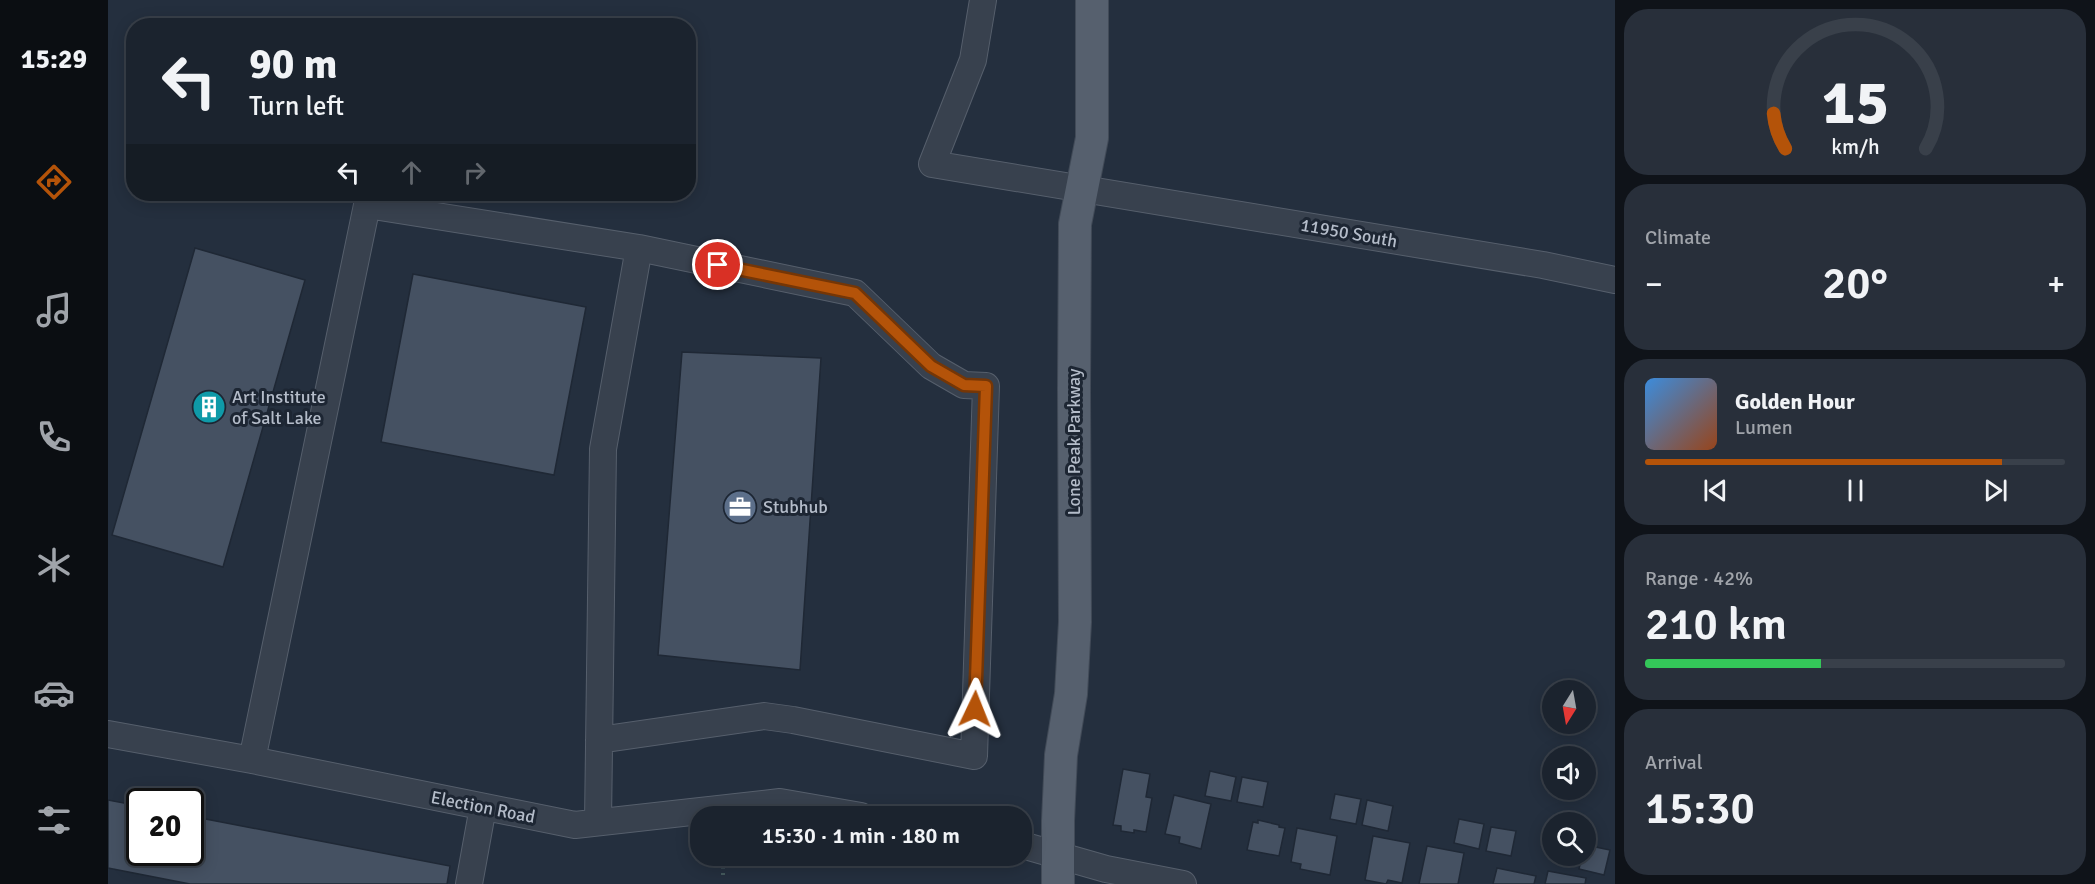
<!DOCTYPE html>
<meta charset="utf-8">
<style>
body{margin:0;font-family:Signika,sans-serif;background:#282f3a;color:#f1f3f6;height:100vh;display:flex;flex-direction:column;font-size:22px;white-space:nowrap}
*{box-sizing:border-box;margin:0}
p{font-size:20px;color:#a0a4aa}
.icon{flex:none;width:33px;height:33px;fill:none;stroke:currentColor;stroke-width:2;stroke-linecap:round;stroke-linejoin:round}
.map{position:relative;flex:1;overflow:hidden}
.side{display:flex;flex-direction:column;gap:9px;padding:9px;background:#0f1319;width:480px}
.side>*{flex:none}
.top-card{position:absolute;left:18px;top:18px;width:570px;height:183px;border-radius:24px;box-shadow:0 3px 15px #0003,0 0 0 2px #39404a;background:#1b232e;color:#f1f3f6;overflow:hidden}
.needle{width:39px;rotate:191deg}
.controls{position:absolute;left:1434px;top:680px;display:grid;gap:12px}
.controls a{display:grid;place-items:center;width:54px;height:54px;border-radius:50%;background:#1b232e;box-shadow:0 3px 15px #0003,0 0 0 2px #39404a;font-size:30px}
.speed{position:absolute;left:18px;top:788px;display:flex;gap:12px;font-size:30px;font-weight:700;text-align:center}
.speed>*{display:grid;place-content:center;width:78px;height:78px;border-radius:50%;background:#1b232e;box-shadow:0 3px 15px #0003,0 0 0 2px #39404a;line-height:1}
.speed .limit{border:3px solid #111;border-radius:9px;background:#fff;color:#111}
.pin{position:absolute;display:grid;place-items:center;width:51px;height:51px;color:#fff;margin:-26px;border:3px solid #fff;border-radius:50%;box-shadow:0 2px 6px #0007}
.me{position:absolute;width:66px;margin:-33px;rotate:2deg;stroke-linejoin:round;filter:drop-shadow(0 0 4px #0008)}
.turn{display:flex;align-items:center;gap:21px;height:126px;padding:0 24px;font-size:27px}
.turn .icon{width:78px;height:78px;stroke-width:2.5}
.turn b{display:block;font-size:42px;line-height:51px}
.lanes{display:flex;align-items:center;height:57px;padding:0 24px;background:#0003;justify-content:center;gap:30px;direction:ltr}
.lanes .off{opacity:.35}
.big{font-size:45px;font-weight:600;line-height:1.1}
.side .card{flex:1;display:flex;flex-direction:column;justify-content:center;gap:9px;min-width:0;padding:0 21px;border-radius:24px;background:#282f3a}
.side .dial{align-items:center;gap:0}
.dial svg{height:156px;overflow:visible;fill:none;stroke:#39404a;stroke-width:7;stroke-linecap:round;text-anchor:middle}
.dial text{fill:#f1f3f6;stroke:none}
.song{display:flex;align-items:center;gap:18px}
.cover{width:72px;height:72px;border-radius:9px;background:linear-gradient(135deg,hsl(210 70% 55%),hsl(20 70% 35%))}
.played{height:6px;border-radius:3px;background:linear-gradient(90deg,#b45309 85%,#39404a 85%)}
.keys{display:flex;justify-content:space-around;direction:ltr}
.heat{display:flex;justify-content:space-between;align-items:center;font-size:33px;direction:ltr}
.charge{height:9px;border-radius:4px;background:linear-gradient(90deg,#34c759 42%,#39404a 0)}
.trip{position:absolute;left:582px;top:806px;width:342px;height:60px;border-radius:24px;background:#1b232e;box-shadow:0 3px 15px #0003,0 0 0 2px #39404a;font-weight:600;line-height:60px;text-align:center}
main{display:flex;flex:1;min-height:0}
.dock{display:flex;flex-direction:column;width:108px;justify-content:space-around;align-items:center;background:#0b0e12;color:#a0a4aa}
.dock .icon{width:42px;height:42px}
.dock .current{color:#b45309}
.dock b{font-size:27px;color:#f1f3f6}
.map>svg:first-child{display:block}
.building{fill:#455162;stroke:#1f2835;stroke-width:1.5}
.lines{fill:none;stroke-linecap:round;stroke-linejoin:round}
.minor-casing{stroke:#565f6c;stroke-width:28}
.major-casing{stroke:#414a57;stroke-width:34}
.path{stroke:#44595c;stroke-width:4;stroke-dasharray:4.5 4.5;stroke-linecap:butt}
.minor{stroke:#38414e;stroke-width:26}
.major{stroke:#56606e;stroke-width:32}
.route-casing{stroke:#753606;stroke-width:15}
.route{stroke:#b45309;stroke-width:10}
.labels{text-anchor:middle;stroke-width:6;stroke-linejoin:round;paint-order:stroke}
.street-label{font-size:18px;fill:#b4bcc9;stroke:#1d2633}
.poi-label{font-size:18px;fill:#b4bcc9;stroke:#1d2633;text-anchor:start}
</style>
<main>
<nav class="dock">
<b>15:29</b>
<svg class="icon current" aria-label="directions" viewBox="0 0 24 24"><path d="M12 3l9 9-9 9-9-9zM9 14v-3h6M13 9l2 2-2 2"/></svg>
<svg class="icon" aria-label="music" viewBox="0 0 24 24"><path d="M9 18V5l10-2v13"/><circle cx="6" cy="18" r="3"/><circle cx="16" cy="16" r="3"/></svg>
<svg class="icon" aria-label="phone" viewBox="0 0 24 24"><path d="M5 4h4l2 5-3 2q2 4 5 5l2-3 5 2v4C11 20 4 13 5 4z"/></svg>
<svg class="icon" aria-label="climate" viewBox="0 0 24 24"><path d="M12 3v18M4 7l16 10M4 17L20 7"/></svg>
<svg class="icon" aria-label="car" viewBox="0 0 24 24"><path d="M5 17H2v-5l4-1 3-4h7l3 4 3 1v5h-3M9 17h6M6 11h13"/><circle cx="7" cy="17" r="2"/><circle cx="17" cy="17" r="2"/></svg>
<svg class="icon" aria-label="filters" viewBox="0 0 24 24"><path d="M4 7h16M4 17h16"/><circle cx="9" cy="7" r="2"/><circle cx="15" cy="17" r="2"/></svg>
</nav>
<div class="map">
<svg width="1507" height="884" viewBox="0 0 1507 884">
<rect width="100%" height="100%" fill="#242f3e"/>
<!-- building -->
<path class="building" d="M87,248L197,280L115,567L4,535Z
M305,274L478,307L446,475L273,442Z
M574,352L713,358L692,670L550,655Z
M1015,769L1042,774L1038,797L1044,798L1038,832L1026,830V833L1013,831V826L1005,825Z
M1102,771L1128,777L1123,801L1097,796Z
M1134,777L1160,782L1155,807L1129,802Z
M1227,794L1253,799L1248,824L1222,819Z
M1066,795L1103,804L1093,849L1071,843L1072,837L1057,834Z
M0,800L32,806V852H82V816L342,866L339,884H82L0,868Z
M1259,800L1285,806L1280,831L1254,825Z
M1351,819L1376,824L1371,849L1346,843Z
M1150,820L1171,825V827L1177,828L1171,856L1139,850L1145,822L1150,823Z
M1383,827L1408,831L1403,856L1378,851Z
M1189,828L1229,836L1222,875L1192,869L1193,864L1183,862Z
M1265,836L1302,843L1294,883L1280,880L1278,884L1257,880Z
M1478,845L1502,850L1496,875L1471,869L1474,855H1478Z
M1319,846L1356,853L1350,884H1311Z
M1389,868L1428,876L1426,884H1385Z
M1440,871L1478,878L1477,884H1437Z"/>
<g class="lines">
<defs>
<path id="minor" d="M875,0L865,60L824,164L1435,265L1507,280
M0,734L144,760L467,825L672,802L753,816
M144,760L259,205L531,248L747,293L823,366L856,385L878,386L866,756L685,720L656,716L491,740
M490,822L495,449L531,248
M914,845L998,869L1075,884
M361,884L375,807"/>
<path id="major" d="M950,884V821L953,755L963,694L967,622L966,390L967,224L984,138V0"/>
</defs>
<!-- minor casing -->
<use href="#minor" class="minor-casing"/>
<!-- major casing -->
<use href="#major" class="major-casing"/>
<!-- path -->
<path class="path" d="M615,855V875"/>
<!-- minor -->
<use href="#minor" class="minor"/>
<!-- major -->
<use href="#major" class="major"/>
</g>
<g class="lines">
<defs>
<path id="route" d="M610,265L747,293L823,366L856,385L878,386L867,709"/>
</defs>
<!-- route casing -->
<use href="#route" class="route-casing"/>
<!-- route -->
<use href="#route" class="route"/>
</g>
<!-- icons -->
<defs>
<symbol id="building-disc" viewBox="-11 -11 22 22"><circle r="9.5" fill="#0f9aa8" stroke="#1d2633"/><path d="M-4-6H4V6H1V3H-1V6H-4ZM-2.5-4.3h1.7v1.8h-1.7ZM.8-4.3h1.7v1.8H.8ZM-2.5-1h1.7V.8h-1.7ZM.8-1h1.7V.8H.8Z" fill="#fff"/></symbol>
<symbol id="office-disc" viewBox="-11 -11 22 22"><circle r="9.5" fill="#5c6f8a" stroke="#1d2633"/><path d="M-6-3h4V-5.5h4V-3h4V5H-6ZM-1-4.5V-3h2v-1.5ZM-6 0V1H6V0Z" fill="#fff"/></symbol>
</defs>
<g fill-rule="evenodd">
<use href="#building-disc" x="82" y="388" width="38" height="38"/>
<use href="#office-disc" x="613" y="488" width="38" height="38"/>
</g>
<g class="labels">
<!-- street labels -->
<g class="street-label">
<text transform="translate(1241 233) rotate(10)" y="6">11950 South</text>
<text transform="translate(966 442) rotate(-90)" y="6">Lone Peak Parkway</text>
<text transform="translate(375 807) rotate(11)" y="6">Election Road</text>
</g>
<!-- poi labels -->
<g class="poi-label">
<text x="124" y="403">Art Institute<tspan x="124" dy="21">of Salt Lake</tspan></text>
<text x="655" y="513">Stubhub</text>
</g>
</g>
</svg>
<div class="controls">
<a><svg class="needle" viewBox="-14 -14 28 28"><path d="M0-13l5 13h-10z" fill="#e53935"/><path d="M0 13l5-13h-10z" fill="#a0a4aa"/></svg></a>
<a><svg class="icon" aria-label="sound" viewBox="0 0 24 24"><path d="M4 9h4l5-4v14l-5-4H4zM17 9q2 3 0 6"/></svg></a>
<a><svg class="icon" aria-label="search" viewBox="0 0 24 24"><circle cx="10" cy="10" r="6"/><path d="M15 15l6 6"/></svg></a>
</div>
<div class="speed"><div class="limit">20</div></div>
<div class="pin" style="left:610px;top:265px;background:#d93025"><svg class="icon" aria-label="arrive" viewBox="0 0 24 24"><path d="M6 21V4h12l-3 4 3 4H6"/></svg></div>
<svg class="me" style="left:867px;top:709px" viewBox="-20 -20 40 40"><path d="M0-17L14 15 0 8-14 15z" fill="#b45309" stroke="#fff" stroke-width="4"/></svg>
<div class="trip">15:30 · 1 min · 180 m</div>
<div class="top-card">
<div class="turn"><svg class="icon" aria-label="left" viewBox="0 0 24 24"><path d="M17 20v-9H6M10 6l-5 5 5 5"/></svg><div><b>90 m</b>Turn left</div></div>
<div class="lanes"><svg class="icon" aria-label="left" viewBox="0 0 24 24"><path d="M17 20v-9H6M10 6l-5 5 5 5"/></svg><svg class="icon off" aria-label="ahead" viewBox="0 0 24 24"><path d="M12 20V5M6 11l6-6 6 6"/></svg><svg class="icon off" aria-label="right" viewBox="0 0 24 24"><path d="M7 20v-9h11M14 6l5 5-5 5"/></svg></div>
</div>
</div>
<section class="side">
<div class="card dial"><svg viewBox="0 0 100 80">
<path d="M14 69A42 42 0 1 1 86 69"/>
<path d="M14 69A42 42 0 0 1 8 51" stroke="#b45309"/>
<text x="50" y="56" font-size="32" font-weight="700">15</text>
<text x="50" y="72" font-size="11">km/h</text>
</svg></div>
<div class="card"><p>Climate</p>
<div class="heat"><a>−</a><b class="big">20°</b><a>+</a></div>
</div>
<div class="card">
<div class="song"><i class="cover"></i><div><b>Golden Hour</b><p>Lumen</p></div></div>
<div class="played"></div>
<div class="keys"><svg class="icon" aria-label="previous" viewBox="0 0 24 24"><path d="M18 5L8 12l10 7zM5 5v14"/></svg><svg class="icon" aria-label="pause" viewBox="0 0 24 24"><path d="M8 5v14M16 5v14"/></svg><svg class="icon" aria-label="next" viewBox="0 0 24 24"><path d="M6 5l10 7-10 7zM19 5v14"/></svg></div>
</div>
<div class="card"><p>Range · 42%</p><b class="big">210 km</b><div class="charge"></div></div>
<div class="card"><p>Arrival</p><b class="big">15:30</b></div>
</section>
</main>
